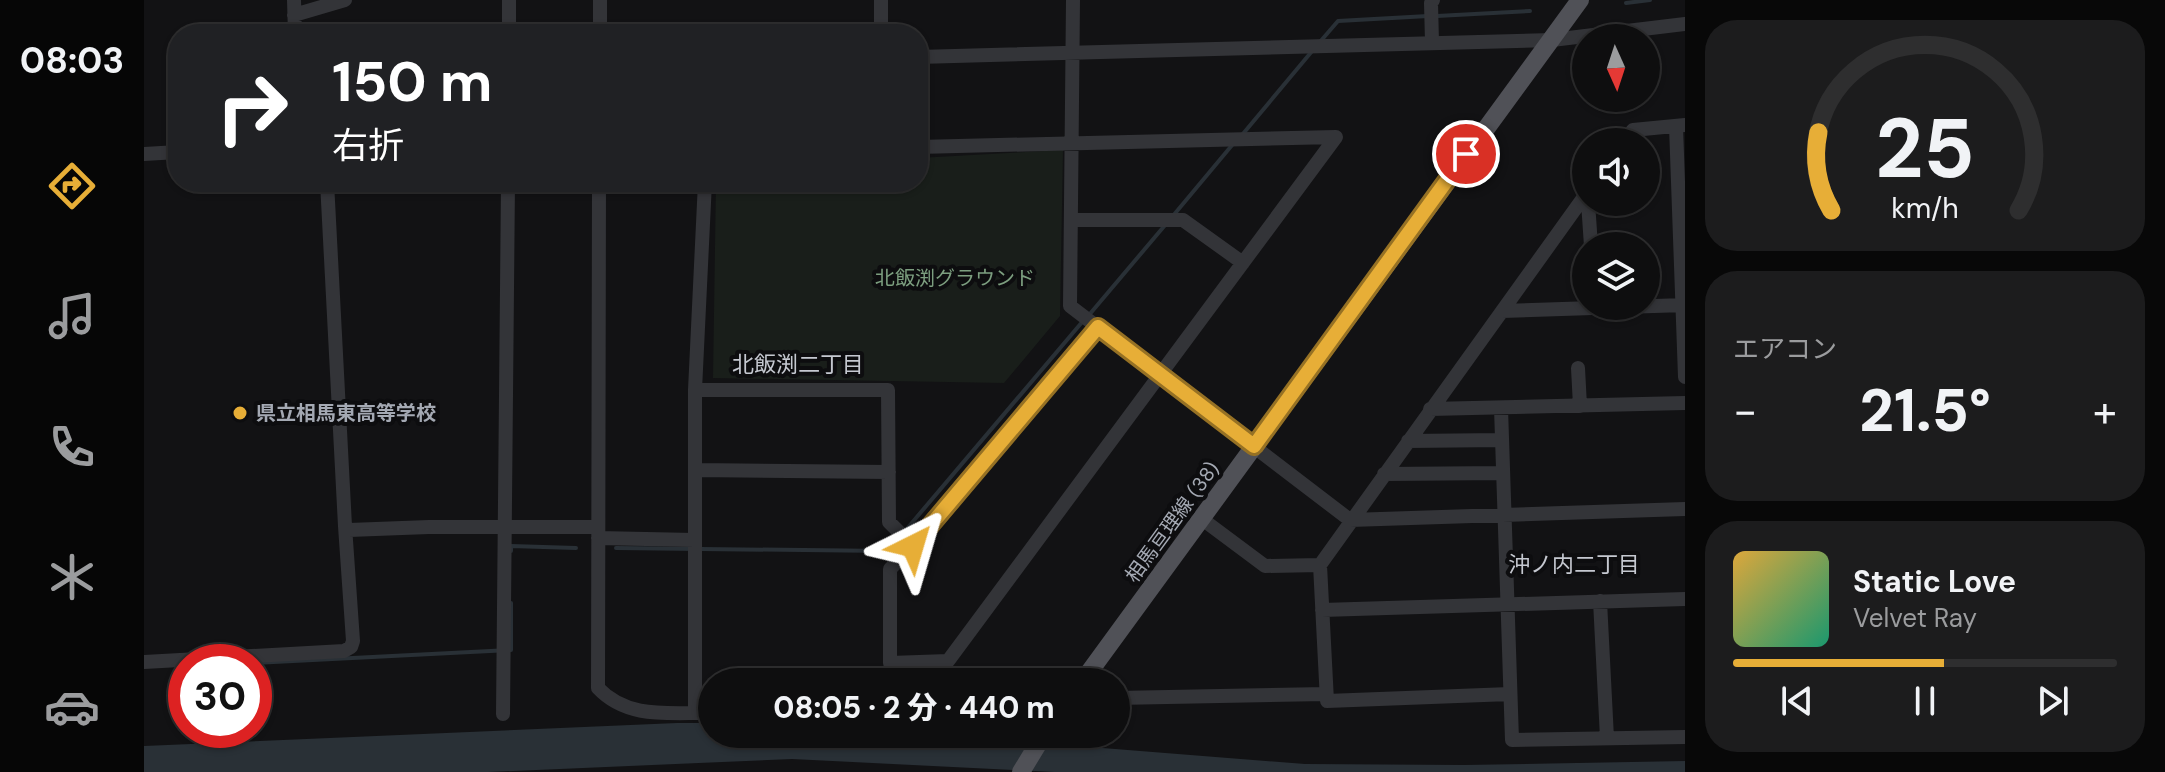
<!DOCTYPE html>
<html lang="ja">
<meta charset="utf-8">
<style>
body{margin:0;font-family:"DM Sans","Noto Sans JP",sans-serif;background:#1c1c1d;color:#f1f3f6;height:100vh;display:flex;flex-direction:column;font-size:30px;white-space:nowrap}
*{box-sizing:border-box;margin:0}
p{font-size:26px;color:#9b9c9e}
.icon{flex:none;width:44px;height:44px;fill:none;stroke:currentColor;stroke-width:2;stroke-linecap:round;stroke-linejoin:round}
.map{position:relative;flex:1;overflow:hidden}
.details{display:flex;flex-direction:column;gap:20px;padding:20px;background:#080808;width:480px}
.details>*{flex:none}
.guide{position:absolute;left:24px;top:24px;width:760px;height:168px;border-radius:32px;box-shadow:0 2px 6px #0004,0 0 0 2px #2e2e2f;background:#202124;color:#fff;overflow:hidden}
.needle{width:52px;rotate:177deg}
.buttons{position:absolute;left:1428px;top:24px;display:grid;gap:16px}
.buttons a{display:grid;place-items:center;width:88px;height:88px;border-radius:50%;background:#0e0e0f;box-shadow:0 2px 6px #0004,0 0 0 2px #2e2e2f;font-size:40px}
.speed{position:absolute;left:24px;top:644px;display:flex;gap:16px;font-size:40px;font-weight:700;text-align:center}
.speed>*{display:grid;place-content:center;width:104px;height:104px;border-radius:50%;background:#0e0e0f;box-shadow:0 2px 6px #0004,0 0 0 2px #2e2e2f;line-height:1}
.speed .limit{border:12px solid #d22;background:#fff;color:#111}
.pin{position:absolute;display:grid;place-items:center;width:68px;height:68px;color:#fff;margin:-34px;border:4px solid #fff;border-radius:50%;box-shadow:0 2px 8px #0007}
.me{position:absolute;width:88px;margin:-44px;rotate:40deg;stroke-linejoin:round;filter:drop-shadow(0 0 6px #0008)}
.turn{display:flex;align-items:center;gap:28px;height:168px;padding:0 32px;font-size:36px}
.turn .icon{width:104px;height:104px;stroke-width:2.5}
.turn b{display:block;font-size:56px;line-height:68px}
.big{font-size:60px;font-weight:800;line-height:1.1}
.details .tile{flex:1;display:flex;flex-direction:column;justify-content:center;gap:12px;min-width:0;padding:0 28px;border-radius:32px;background:#1c1c1d}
.details .dial{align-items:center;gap:0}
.dial svg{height:208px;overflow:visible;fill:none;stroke:#2e2e2f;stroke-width:7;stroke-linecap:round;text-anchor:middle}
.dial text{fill:#f1f3f6;stroke:none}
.song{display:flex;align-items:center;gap:24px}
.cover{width:96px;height:96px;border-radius:12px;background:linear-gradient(135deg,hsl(40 70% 55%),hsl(160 70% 35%))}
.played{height:8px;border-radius:4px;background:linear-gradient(90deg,#e7ae37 55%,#2e2e2f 55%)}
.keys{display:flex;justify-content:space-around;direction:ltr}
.heat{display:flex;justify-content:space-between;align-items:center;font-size:44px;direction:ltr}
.trip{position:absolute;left:554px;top:668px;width:432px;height:80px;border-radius:40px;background:#0e0e0f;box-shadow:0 2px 6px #0004,0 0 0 2px #2e2e2f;font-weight:800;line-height:80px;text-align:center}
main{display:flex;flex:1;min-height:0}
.tab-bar{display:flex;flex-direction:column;width:144px;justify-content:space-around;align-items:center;background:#060606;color:#9b9c9e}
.tab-bar .icon{width:56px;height:56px}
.tab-bar .selected{color:#e7ae37}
.tab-bar b{font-size:36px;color:#f1f3f6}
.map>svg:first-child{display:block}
.green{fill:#191e1a}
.water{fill:#293036}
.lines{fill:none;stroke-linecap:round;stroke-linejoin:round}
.stream{stroke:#293036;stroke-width:4}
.minor{stroke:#333438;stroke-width:14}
.major{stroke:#505157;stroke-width:18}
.route-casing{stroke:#967124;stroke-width:20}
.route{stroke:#e7ae37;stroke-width:14}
.poi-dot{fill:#e7ae37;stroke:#0d0d0f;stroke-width:3}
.labels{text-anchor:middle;stroke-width:8;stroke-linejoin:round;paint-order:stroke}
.park-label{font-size:20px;fill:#7c9e7f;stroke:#0d0d0f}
.poi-label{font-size:20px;font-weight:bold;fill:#a4a9b3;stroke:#0d0d0f;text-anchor:start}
.street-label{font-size:20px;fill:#a4a9b3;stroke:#0d0d0f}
.neighbourhood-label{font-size:22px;fill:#c5c8d0;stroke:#0d0d0f}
</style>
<main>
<nav class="tab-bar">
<b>08:03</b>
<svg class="icon selected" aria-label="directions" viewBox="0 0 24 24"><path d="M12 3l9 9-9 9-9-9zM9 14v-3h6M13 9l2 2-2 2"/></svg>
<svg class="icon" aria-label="music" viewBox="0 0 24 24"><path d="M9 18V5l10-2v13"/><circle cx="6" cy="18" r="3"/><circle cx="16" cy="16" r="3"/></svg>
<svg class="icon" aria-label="phone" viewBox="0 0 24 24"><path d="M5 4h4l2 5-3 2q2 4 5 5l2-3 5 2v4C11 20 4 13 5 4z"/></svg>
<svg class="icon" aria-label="climate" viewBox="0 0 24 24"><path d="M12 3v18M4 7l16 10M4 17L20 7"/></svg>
<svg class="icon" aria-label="car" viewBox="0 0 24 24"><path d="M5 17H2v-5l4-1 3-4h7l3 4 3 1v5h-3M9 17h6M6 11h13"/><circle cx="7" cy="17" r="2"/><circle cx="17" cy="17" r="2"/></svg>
</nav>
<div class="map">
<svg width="1541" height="772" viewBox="0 0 1541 772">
<rect width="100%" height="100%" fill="#121214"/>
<!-- green -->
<path class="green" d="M919,150L916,316L860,383L569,378L572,182H774V158Z"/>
<!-- water -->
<path class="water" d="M533,723H568V734H845L946,747L1161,764L1320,765L1541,761V772H910L648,759L344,772H0V746Z"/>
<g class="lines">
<!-- stream -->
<path class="stream" d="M1482,3L1506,0
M1293,16L1386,11
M1175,43L1194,21L1284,16
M1098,135L1169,50
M1028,217L1089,144
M945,315L1022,224
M761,531L939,321
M472,548L743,551L755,538
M367,551V546L432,548
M110,663L367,650V603"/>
<!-- minor -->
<path class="minor" d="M150,0L151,34
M737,0V34
M929,0L926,306L1206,520L1541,509
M150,15L201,0
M365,34V0
M456,34V0
M1288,42L1287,3L1289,0
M774,57L1408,40L1541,24
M1532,126L1541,377
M1480,142L1489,130L1541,125
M774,147L1192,137L804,661L746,663V569L769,546L954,327
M0,154L34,152
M183,182L201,526L205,530L285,527H454
M455,182L454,688C484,720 527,712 568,713
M1444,202L1447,246
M927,220H1039L1099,263
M1358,311L1541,305
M1434,368L1436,406
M551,390H744L745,522L769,546
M1357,408L1368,740L1541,737
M1286,409L1541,403
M1264,441L1358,440
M552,470L745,472
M1240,474L1359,473
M1058,519L1121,566L1176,565
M454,538L550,540
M1456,601L1463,738
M1178,610L1541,599
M0,662L200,651L207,647L209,641L201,526
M1366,694L1183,701L1176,565L1442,194
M972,698L1182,694
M551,713V390L561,182
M359,714L364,182"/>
<!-- major -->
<path class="major" d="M938,682L1436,0
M877,772L900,734"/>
</g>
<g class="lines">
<defs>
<path id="route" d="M769,546L954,327L1110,446L1322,154"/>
</defs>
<!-- route casing -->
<use href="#route" class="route-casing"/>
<!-- route -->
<use href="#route" class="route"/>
</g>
<!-- markers -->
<circle class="poi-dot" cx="96" cy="413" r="8"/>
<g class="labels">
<!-- park labels -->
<g class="park-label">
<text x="811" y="285">北飯渕グラウンド</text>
</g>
<!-- poi labels -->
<g class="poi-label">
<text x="112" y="420">県立相馬東高等学校</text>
</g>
<!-- street labels -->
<g class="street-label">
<text transform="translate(1028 522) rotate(-54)" y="7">相馬亘理線 (38)</text>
</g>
<!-- neighbourhood labels -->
<g class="neighbourhood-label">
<text x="654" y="372">北飯渕二丁目</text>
<text x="1430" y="572">沖ノ内二丁目</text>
</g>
</g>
</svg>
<div class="buttons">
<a><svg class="needle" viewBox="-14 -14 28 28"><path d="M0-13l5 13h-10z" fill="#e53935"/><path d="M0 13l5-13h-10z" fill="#9b9c9e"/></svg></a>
<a><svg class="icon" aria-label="sound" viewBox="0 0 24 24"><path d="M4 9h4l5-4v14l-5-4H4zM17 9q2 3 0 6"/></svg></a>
<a><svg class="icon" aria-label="layers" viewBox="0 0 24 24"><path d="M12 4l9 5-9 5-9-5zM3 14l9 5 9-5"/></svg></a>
</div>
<div class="speed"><div class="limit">30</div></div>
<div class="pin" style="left:1322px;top:154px;background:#d93025"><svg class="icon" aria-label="arrive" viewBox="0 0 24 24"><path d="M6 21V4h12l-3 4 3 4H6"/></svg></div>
<svg class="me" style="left:769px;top:546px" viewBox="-20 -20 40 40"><path d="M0-17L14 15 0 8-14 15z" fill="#e7ae37" stroke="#fff" stroke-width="4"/></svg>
<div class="trip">08:05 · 2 分 · 440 m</div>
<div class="guide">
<div class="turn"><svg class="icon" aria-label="right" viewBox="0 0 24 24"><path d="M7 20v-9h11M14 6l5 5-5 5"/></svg><div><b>150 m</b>右折</div></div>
</div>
</div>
<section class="details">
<div class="tile dial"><svg viewBox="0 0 100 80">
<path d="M14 69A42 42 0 1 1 86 69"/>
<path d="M14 69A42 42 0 0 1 9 39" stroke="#e7ae37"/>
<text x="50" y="56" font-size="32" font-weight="700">25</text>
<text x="50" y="72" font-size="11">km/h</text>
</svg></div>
<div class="tile"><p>エアコン</p>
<div class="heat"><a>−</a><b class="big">21.5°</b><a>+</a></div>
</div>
<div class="tile">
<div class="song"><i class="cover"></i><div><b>Static Love</b><p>Velvet Ray</p></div></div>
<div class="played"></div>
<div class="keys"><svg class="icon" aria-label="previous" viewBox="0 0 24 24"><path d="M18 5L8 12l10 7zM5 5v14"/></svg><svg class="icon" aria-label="pause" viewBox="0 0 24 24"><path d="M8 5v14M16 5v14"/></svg><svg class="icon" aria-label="next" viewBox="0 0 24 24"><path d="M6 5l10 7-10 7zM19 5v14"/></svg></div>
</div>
</section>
</main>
